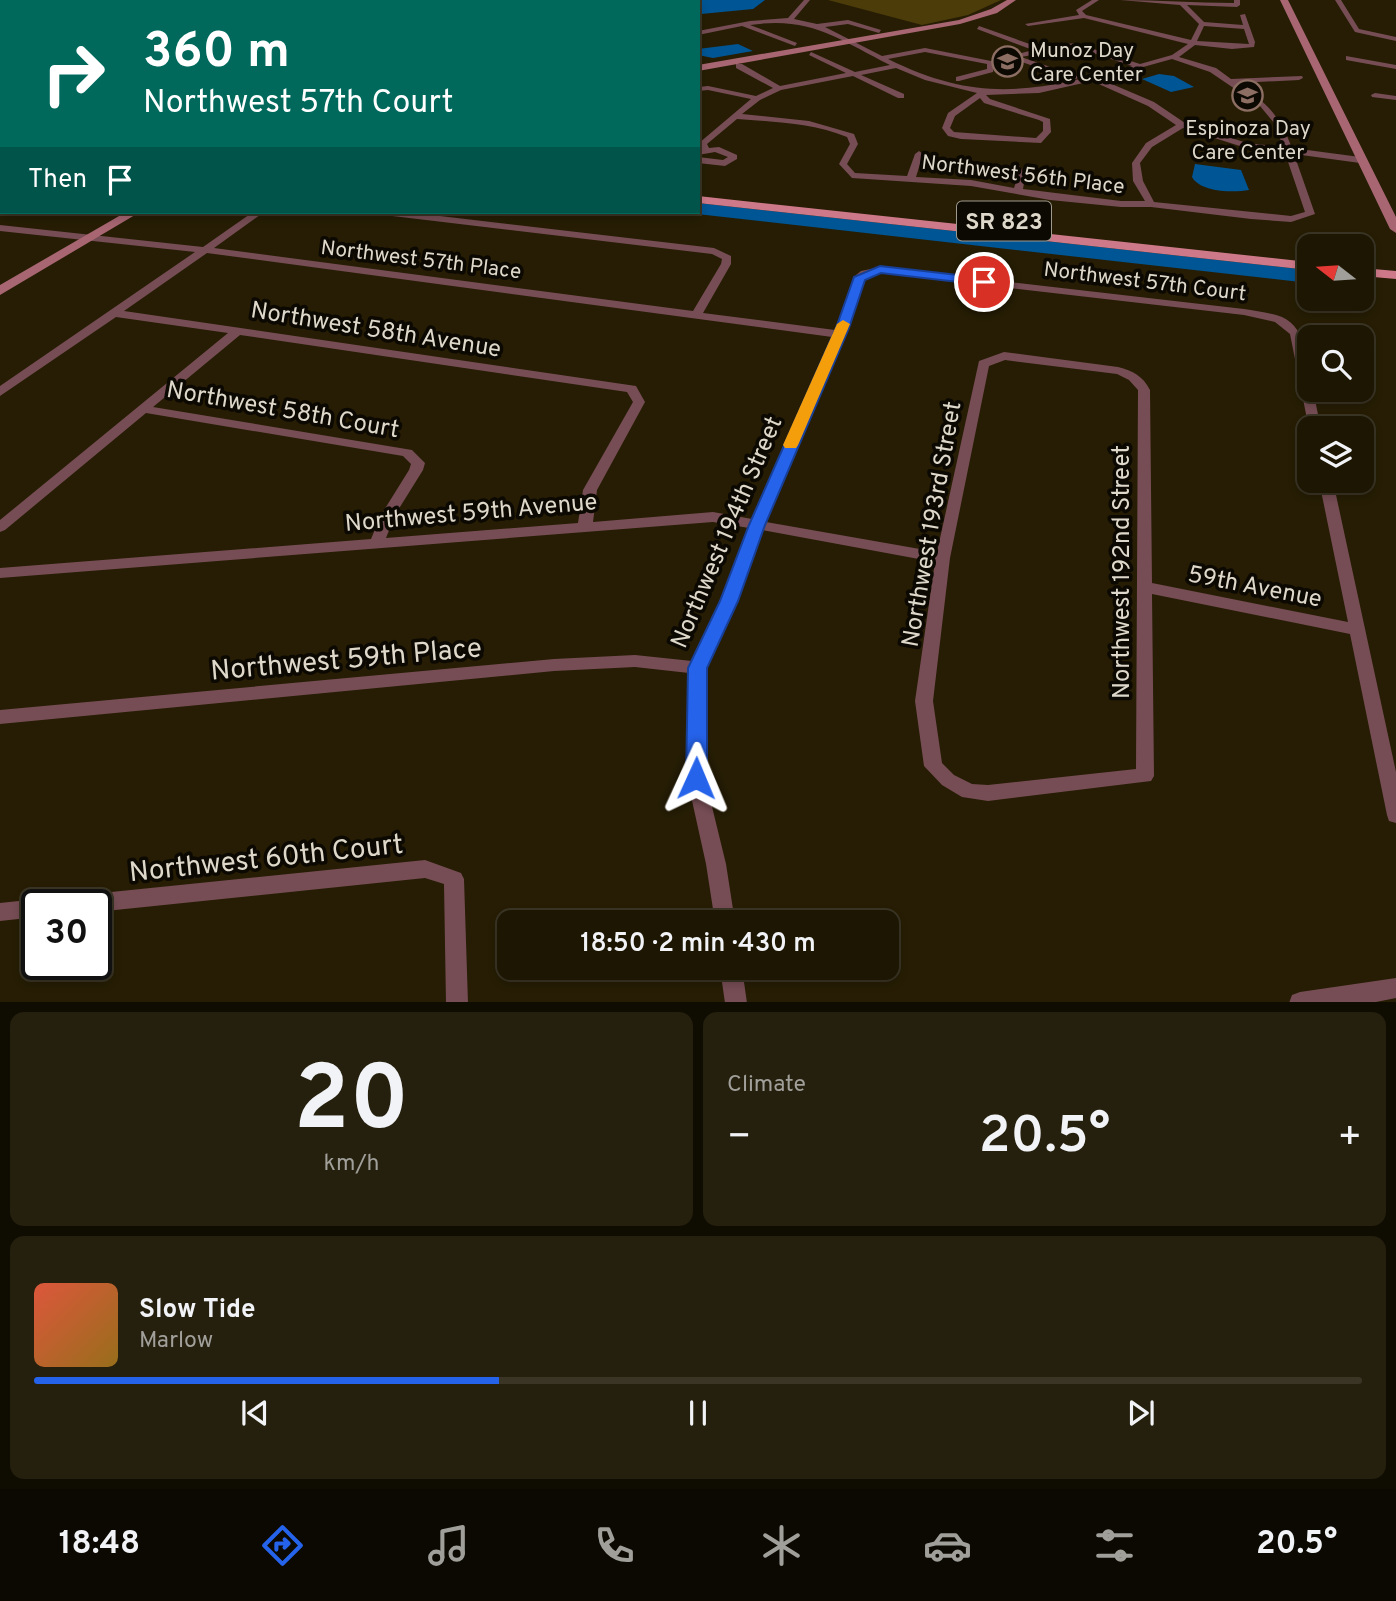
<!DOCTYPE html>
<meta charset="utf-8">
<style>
body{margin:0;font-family:Overpass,sans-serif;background:#251f0d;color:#f1f3f6;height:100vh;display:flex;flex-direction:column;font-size:26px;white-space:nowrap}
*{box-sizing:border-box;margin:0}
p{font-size:23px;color:#a09f9a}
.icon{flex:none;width:38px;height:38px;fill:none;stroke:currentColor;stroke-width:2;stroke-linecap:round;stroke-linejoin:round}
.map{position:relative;height:1002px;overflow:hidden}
.panel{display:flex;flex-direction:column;gap:10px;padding:10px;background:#0f0c02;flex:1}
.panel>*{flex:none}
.top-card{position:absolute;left:0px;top:0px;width:700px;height:214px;box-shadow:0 4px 10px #0003,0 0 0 2px #3a3525;background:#00695c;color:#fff;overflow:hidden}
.needle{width:46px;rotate:287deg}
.controls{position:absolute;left:1297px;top:234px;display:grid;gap:14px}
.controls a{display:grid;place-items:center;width:77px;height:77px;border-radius:14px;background:#1c1603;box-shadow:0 4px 10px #0003,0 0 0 2px #3a3525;font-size:35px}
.speed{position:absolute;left:21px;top:889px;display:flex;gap:14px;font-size:35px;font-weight:700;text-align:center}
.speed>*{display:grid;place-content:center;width:91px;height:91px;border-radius:50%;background:#1c1603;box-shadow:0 4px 10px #0003,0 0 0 2px #3a3525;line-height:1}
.speed .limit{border:4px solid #111;border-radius:10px;background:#fff;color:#111}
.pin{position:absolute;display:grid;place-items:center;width:60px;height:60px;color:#fff;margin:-30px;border:4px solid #fff;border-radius:50%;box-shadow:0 2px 7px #0007}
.me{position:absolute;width:77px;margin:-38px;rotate:1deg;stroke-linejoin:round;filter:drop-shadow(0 0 5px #0008)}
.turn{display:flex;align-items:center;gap:24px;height:147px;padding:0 28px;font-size:32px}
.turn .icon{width:91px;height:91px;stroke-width:2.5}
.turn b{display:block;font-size:49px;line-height:60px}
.then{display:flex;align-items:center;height:66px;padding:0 28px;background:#0003;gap:14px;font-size:26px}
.big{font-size:52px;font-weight:600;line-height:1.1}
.panel .card{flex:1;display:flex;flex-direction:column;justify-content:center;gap:10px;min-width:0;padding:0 24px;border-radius:14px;background:#251f0d}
.panel .dial{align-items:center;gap:0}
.dial b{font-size:91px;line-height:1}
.song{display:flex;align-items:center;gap:21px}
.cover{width:84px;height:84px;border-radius:10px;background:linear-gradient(135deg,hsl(10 70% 55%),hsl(40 70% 35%))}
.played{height:7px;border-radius:4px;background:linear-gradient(90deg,#2563eb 35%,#3a3525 35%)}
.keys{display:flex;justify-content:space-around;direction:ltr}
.heat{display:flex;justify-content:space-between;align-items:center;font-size:38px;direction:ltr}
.panel .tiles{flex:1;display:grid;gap:10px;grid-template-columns:1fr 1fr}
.card:last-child{grid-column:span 2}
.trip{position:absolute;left:497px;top:910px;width:402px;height:70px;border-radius:14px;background:#1c1603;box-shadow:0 4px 10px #0003,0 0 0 2px #3a3525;font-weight:600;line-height:70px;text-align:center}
.tab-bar{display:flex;height:112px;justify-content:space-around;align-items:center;background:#0b0901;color:#a09f9a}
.tab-bar .icon{width:49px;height:49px}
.tab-bar .current{color:#2563eb}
.tab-bar b{font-size:32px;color:#f1f3f6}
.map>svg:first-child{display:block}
.green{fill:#4c3c0a}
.water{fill:#005594}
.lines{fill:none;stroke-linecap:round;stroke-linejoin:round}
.street{fill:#764d54;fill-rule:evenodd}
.secondary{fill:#a76672;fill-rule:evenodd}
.primary{fill:#ce7989;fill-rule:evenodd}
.route{fill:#2563eb;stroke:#184099;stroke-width:2}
.slow{fill:#f59e0b}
.labels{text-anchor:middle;stroke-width:7;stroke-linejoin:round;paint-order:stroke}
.far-poi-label{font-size:21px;fill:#ded8ca;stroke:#0c0802;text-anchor:start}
.far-street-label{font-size:21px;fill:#ded8ca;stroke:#0c0802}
.shield{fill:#0c0802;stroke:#9f9a8e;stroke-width:2}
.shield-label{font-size:23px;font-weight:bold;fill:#ded8ca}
.street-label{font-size:24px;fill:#ded8ca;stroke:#0c0802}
.near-street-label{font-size:28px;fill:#ded8ca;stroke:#0c0802}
</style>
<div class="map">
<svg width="1396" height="1003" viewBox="0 0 1396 1003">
<rect width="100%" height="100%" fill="#261d04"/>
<!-- green -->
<path class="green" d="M828,0H1001L968,15L922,25Z"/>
<!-- water -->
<path class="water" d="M660,0H765L753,9L701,14L698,2Z
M738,44L753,51L713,58L698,55V49Z
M1159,74L1174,76L1194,87L1171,92L1142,79Z
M1195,164L1241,170L1249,190C1233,193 1200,192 1192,177Z
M698,203L1309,270V283L679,212H698Z"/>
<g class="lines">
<!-- street -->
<path class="street" d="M323,0H330L331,2H324Z
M378,0H385L386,2H379Z
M405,0H415L402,2Z
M509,0H561L558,2Z
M611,0L621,2H613Z
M804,0H810L794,19L817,24L848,20L881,30L879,33L848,24L825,27L882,56L925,48L991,61L1033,50L977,29L979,26L1041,48L1075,43L1140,64L1172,55L1188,44L1084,18L1028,26L1025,24L1079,15L1076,10L1092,0H1099L1082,11L1086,15L1191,40L1199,24L1180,5L1120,0C1160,0 1194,3 1234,3V0H1240V5L1237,7L1187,5L1204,22L1243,25L1240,15L1245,14L1255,42L1254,47L1232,49L1195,45L1179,57L1216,68L1231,79L1302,76L1303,78L1299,80L1237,83C1267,103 1279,114 1292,148L1360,157L1364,160L1360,163L1294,154L1315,214L1291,222L1251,219L1151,207H1121L1050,200L971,186L852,178L839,164L850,144L847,137C812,123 775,122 737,119L707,144L709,148L719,147L737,155V159L725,166L698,163V157L723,160L728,157L715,152L698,155V149H701L699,143L751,99L708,90L698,91V87L708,86L756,96L773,88L736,68V64H742L780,86L846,73L809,55L811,52L855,72L890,65C838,39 811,16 750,25L797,43L795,46L742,26L698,35V31L750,21L788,18ZM1204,26L1244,29L1249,44L1197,41ZM1075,47L1132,66C1036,91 981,105 888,59L925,52L987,64V69L956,77V81H959L993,72L994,64L1013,59L1074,80L1078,78L1077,76L1021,57ZM1172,59L1210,72L1260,106L1275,124L1283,147L1247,143L1185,123L1154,102L1100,79ZM896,68L925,80L977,93L948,113L942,128L948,136L961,139L1041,143L1051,132L1050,119L990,99L986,95L1039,93L1092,81L1148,106L1176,125L1146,143L1132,163L1133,181L1145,201H1121L1023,189C1025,180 1025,168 1015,163L1011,166L1017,179L1014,188L971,180L916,177L923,154L919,151L915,154L907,176L855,173L847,164L858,144L854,134L809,121L742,114L760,100L781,90L853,76L898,98H904V94L861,75ZM980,98L984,103L1039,120L1043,122V131L1036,138L954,132L950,128L955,116ZM1183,128L1246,148L1285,153L1305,212L1291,216L1154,202L1143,181L1140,163L1152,147Z
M1335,0H1341L1359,29L1396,37V41L1355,32Z
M0,17H2V22L0,21Z
M0,47H2L0,52Z
M1346,56L1396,65V69L1346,60Z
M0,74H2L0,79Z
M1375,93L1396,96V100L1372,97L1371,95Z
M0,166H2V172H0Z
M2,205V211L0,212V206Z
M253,212H264L214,248L693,311L721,264L722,259L712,254L384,215L379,212H406L714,248L731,256V264L703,313L835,330L856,275L861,271L880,267L1244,309C1256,311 1271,313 1282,317C1308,329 1309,365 1309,390H1313L1321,429H1309L1290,334L1275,322L1244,315L880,273L865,278L848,328L766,522L937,552L979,361L1004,352L1118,367C1133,371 1143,376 1150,390L1152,583L1348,622L1319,481H1333L1396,772V823L1389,821L1387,815L1350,634L1152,594L1154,776L1151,781L988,801L962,797L942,785L924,766L915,701L935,562L762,530L737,601L705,668V778L726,864L735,922H715L706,864L687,778L689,673L635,667L554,671L0,724V710L554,659L635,655L692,661L721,601L749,528L713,522L0,578V568L371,539L381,515L409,470L411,464L403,456L146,413L5,530L0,532V520L228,333L116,317L0,396V386L195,252L0,231V225L203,247ZM207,253L832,337L752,519L713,512L593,522L597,490L645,402L636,386L124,311ZM240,335L627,392L633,402L583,490L578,523L386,538L395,515L423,470L425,463L412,450L153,407ZM1005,360L1117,374L1129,380L1138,390L1136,769L988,785L972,784L954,775L942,763L933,701L950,558L989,366Z
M425,860L461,873L464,879L468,1003H446L444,884L425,878L96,912V905H62L65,898L72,896Z
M37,899L44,901L46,905H37V917L0,921V903Z
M720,968H742L747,1003H725Z
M1396,978V998L1371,1003H1289L1292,995L1300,992Z"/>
<!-- secondary -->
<path class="secondary" d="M1007,0H1016L997,13L960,24L698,71V65L959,20L991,9Z
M1280,0H1288L1396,217V233L1390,229Z
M126,212H140L0,295V285Z"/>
<!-- primary -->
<path class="primary" d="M158,0H174L155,2Z
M177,0H193L174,2Z
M0,30H2V36H0Z
M0,104H2V111L0,110Z
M698,196L1309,262V270L698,203Z
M1362,268L1396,271V279L1362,276Z"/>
</g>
<!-- route -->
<path class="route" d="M880,266L984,278L990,282L984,285L881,273L865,280L849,328L765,525L738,601L707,668V778L704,784L696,786L689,784L686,778L688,668L720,601L749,525L836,328L854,277Z"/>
<!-- slow -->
<path class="slow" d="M843,320L850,324L798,445L796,448H785L783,445L837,324Z"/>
<!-- icons -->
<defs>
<symbol id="school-ring" viewBox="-11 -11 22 22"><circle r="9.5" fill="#0c0802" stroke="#8d6e63" stroke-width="1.5"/><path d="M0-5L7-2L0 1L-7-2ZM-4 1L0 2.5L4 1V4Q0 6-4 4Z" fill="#8d6e63"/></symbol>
</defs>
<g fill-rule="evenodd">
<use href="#school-ring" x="990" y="44" width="35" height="35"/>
<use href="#school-ring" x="1230" y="78" width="35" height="35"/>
</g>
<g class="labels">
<!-- far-poi labels -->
<g class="far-poi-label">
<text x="1030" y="57">Munoz Day<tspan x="1030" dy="24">Care Center</tspan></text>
<text x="1248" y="135" text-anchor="middle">Espinoza Day<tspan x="1248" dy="24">Care Center</tspan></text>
</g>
<!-- far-street labels -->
<g class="far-street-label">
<text transform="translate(1023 174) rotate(7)" y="7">Northwest 56th Place</text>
<text transform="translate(421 259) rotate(7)" y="7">Northwest 57th Place</text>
<text transform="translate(1145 281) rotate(7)" y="7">Northwest 57th Court</text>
</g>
<!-- shield labels -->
<rect class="shield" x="957" y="201.5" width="94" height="39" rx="5"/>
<g class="shield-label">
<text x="1004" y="229">SR 823</text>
</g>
<!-- street labels -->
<g class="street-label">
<text transform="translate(376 329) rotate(9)" y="8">Northwest 58th Avenue</text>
<text transform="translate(283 409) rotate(10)" y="8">Northwest 58th Court</text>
<text transform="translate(471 512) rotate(-5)" y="8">Northwest 59th Avenue</text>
<text transform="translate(931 524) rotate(-80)" y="8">Northwest 193rd Street</text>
<text transform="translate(726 532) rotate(-67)" y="8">Northwest 194th Street</text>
<text transform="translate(1121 572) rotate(-90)" y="8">Northwest 192nd Street</text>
<text transform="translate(1255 586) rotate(11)" y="8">59th Avenue</text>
</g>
<!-- near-street labels -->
<g class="near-street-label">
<text transform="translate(346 658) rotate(-5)" y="10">Northwest 59th Place</text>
<text transform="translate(266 857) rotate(-6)" y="10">Northwest 60th Court</text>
</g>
</g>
</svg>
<div class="controls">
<a><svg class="needle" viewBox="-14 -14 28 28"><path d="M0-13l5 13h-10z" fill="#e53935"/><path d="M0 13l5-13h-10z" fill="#a09f9a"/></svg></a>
<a><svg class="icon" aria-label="search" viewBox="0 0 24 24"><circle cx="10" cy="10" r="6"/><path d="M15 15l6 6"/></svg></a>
<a><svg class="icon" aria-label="layers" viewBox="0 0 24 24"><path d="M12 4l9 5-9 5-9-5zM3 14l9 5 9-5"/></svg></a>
</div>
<div class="speed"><div class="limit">30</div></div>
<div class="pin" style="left:984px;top:282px;background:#d93025"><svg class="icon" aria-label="arrive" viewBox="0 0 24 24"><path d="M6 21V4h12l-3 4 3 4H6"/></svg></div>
<svg class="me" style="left:696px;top:778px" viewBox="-20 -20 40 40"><path d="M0-17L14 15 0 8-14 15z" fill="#2563eb" stroke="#fff" stroke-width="4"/></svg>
<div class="trip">18:50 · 2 min · 430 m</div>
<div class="top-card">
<div class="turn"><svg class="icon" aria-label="right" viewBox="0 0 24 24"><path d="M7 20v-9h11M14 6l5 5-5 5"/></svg><div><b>360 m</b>Northwest 57th Court</div></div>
<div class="then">Then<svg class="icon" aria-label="arrive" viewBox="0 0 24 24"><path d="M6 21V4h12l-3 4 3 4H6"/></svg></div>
</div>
</div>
<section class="panel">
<div class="tiles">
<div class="card dial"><b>20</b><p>km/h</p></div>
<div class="card"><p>Climate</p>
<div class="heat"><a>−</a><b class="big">20.5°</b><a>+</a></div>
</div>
<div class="card">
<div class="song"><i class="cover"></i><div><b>Slow Tide</b><p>Marlow</p></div></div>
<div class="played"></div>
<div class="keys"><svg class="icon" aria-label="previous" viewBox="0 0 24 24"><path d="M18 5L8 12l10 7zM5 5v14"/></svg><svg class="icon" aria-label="pause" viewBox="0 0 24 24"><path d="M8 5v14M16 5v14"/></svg><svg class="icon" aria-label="next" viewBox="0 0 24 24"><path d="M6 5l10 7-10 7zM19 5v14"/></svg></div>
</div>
</div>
</section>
<nav class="tab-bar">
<b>18:48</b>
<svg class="icon current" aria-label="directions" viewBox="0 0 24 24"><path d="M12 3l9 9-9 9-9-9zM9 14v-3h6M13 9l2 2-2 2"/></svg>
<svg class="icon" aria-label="music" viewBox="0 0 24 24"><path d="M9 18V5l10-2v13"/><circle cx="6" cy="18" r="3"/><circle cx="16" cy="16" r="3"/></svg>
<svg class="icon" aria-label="phone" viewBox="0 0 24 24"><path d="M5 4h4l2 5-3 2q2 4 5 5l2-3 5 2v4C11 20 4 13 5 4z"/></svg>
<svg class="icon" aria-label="climate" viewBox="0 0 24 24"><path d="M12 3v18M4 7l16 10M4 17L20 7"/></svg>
<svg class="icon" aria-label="car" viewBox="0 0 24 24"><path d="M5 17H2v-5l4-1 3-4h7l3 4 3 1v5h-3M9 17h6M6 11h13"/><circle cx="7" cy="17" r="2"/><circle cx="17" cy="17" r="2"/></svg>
<svg class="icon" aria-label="filters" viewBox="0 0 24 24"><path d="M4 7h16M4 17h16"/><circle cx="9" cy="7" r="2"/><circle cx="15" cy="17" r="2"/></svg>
<b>20.5°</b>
</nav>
